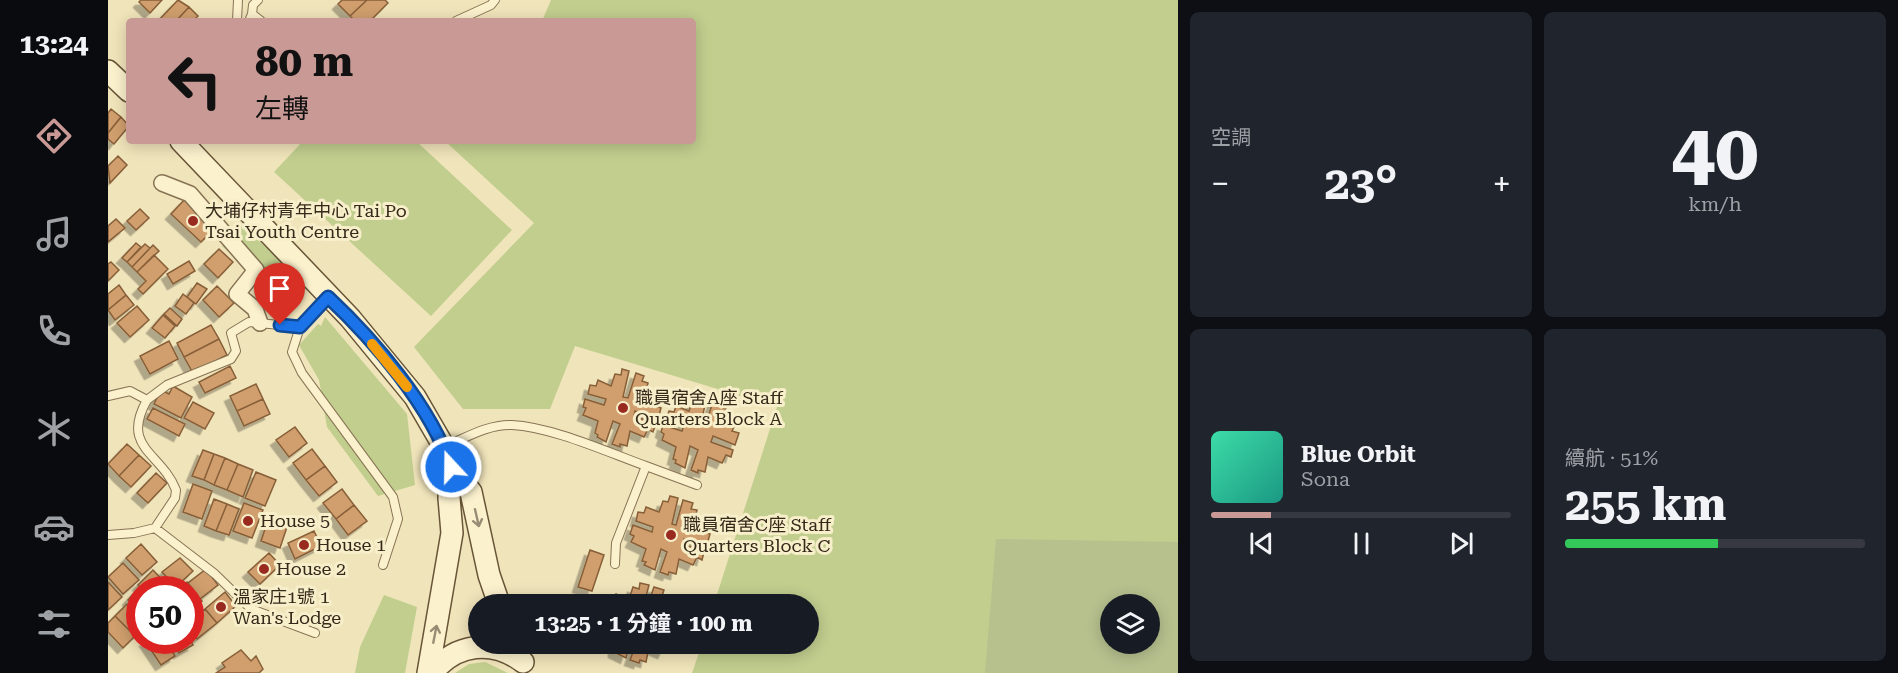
<!DOCTYPE html>
<html lang="zh-TW">
<meta charset="utf-8">
<style>
body{margin:0;font-family:"Roboto Serif","Noto Sans TC",serif;background:#20242c;color:#f1f3f6;height:100vh;display:flex;flex-direction:column;font-size:22px;white-space:nowrap}
*{box-sizing:border-box;margin:0}
p{font-size:20px;color:#9ea1a6}
.icon{flex:none;width:33px;height:33px;fill:none;stroke:currentColor;stroke-width:2;stroke-linecap:round;stroke-linejoin:round}
.map{position:relative;flex:1;overflow:hidden}
.details{display:flex;flex-direction:column;gap:12px;padding:12px;background:#0d0f14;width:720px}
.details>*{flex:none}
.hud{position:absolute;left:18px;top:18px;width:570px;height:126px;border-radius:6px;box-shadow:0 3px 15px #0003;background:#c99996;color:#111;overflow:hidden}
.controls{position:absolute;left:992px;top:594px;display:grid;gap:12px}
.controls a{display:grid;place-items:center;width:60px;height:60px;border-radius:50%;background:#171b24;box-shadow:0 3px 15px #0003;font-size:30px}
.speed{position:absolute;left:18px;top:576px;display:flex;gap:12px;font-size:30px;font-weight:700;text-align:center}
.speed>*{display:grid;place-content:center;width:78px;height:78px;border-radius:50%;background:#171b24;box-shadow:0 3px 15px #0003;line-height:1}
.speed .limit{border:9px solid #d22;background:#fff;color:#111}
.pin{position:absolute;display:grid;place-items:center;width:51px;height:51px;color:#fff;margin:-62px -26px;border-radius:50% 50% 50% 0;rotate:-45deg;box-shadow:0 0 6px #0007}
.pin .icon{rotate:45deg}
.me{position:absolute;width:66px;margin:-33px;rotate:339deg;stroke-linejoin:round;filter:drop-shadow(0 0 4px #0008)}
.turn{display:flex;align-items:center;gap:21px;height:126px;padding:0 30px;font-size:27px}
.turn .icon{width:78px;height:78px;stroke-width:2.5}
.turn b{display:block;font-size:42px;line-height:51px}
.big{font-size:45px;font-weight:700;line-height:1.1}
.details .widget{flex:1;display:flex;flex-direction:column;justify-content:center;gap:9px;min-width:0;padding:0 21px;border-radius:9px;background:#20242c}
.details .dial{align-items:center;gap:0}
.dial b{font-size:78px;line-height:1}
.song{display:flex;align-items:center;gap:18px}
.cover{width:72px;height:72px;border-radius:9px;background:linear-gradient(135deg,hsl(160 70% 55%),hsl(170 70% 35%))}
.played{height:6px;border-radius:3px;background:linear-gradient(90deg,#c99996 20%,#363941 20%)}
.keys{display:flex;justify-content:space-around;direction:ltr}
.heat{display:flex;justify-content:space-between;align-items:center;font-size:33px;direction:ltr}
.charge{height:9px;border-radius:4px;background:linear-gradient(90deg,#34c759 51%,#363941 0)}
.details .tiles{flex:1;display:grid;gap:12px;grid-template-columns:repeat(2,1fr)}
.trip{position:absolute;left:360px;top:594px;width:351px;height:60px;border-radius:30px;background:#171b24;box-shadow:0 3px 15px #0003;font-weight:700;line-height:60px;text-align:center}
main{display:flex;flex:1;min-height:0}
.dock{display:flex;flex-direction:column;width:108px;justify-content:space-around;align-items:center;background:#090b0e;color:#9ea1a6}
.dock .icon{width:42px;height:42px}
.dock .active{color:#c99996}
.dock b{font-size:27px;color:#f1f3f6}
.map>svg:first-child{display:block}
.green{fill:#c1ce8e;fill-rule:evenodd}
.cemetery{fill:#b7c18e;fill-rule:evenodd}
.building{fill:#d09f6d;stroke:#875e38;stroke-width:1.5;filter:url(#shadow)}
.lines{fill:none;stroke-linecap:round;stroke-linejoin:round}
.lane-casing{stroke:#877354;stroke-width:10}
.street-casing{stroke:#877354;stroke-width:18}
.secondary-casing{stroke:#685437;stroke-width:24}
.lane{stroke:#fbf1cd;stroke-width:8}
.street{stroke:#fbf1cd;stroke-width:15}
.secondary{stroke:#fbf1cd;stroke-width:21}
.oneway{stroke:#988d74}
.route-casing{stroke:#114b97;stroke-width:15}
.route{stroke:#1a73e8;stroke-width:10}
.slow{stroke:#f59e0b;stroke-width:10}
.poi-dot{fill:#992a20;stroke:#f7eeca;stroke-width:2}
.labels{text-anchor:middle;stroke-width:6;stroke-linejoin:round;paint-order:stroke}
.poi-label{font-size:18px;fill:#35291a;stroke:#f7eeca;text-anchor:start}
</style>
<main>
<nav class="dock">
<b>13:24</b>
<svg class="icon active" aria-label="directions" viewBox="0 0 24 24"><path d="M12 3l9 9-9 9-9-9zM9 14v-3h6M13 9l2 2-2 2"/></svg>
<svg class="icon" aria-label="music" viewBox="0 0 24 24"><path d="M9 18V5l10-2v13"/><circle cx="6" cy="18" r="3"/><circle cx="16" cy="16" r="3"/></svg>
<svg class="icon" aria-label="phone" viewBox="0 0 24 24"><path d="M5 4h4l2 5-3 2q2 4 5 5l2-3 5 2v4C11 20 4 13 5 4z"/></svg>
<svg class="icon" aria-label="climate" viewBox="0 0 24 24"><path d="M12 3v18M4 7l16 10M4 17L20 7"/></svg>
<svg class="icon" aria-label="car" viewBox="0 0 24 24"><path d="M5 17H2v-5l4-1 3-4h7l3 4 3 1v5h-3M9 17h6M6 11h13"/><circle cx="7" cy="17" r="2"/><circle cx="17" cy="17" r="2"/></svg>
<svg class="icon" aria-label="filters" viewBox="0 0 24 24"><path d="M4 7h16M4 17h16"/><circle cx="9" cy="7" r="2"/><circle cx="15" cy="17" r="2"/></svg>
</nav>
<div class="map">
<svg width="1070" height="673" viewBox="0 0 1070 673">
<defs>
<filter id="shadow"><feDropShadow dx="-5.5" dy="5.5" stdDeviation="0" flood-color="#0004"/></filter>
</defs>
<rect width="100%" height="100%" fill="#f0e4ba"/>
<!-- green -->
<path class="green" d="M443,0H1070V673H584L594,644H700V604H606L669,407L467,346L442,409H355L306,347L426,223L337,141H585V21H434ZM1002,604H1041V644H1002Z
M195,141H308L404,230L323,316L166,172Z
M133,225L175,262L156,283L114,246Z
M217,317L299,414L307,485L270,496L219,427L211,380L191,345L210,324L213,326Z
M276,595L309,607L297,673H247L252,647Z
M377,662L400,673H347L361,664Z"/>
<!-- cemetery -->
<path class="cemetery" d="M888,539L1070,542V673H877ZM1002,604H1041V644H1002Z"/>
<!-- building -->
<path class="building" d="M33,0H54L42,13L31,2Z
M70,0L81,7L68,21H50Z
M234,0H259L242,16L230,4Z
M259,0H277L280,3L262,21H247L242,16Z
M81,7L90,16L85,21H68Z
M3,109L13,117L0,133V113Z
M13,117L21,126L6,144L0,139V133Z
M10,156L19,165L2,183L0,166Z
M77,199L107,228L93,242L63,214Z
M32,209L41,218L28,230L19,221Z
M8,219L17,228L0,242V226Z
M28,243L33,247L19,262L14,258Z
M37,244L42,248L24,267L19,262Z
M45,245L51,251L29,272L24,267Z
M111,249L125,262L110,278L96,264Z
M46,255L60,269L35,294L30,289L38,281L29,272Z
M81,261L87,271L65,284L59,274Z
M3,262L11,270L0,281V264Z
M89,283L99,289L88,304L79,297Z
M11,285L18,295L0,310V294Z
M109,286L126,303L111,317L95,300Z
M75,294L86,303L78,314L67,306Z
M18,295L26,305L7,320L0,310Z
M29,306L41,320L22,337L9,323Z
M62,308L74,319L69,326L56,314Z
M55,315L67,326L57,338L44,328Z
M103,325L111,339L76,357L69,343Z
M111,339L119,355L85,373L76,357Z
M61,341L70,359L42,374L32,356Z
M122,366L128,378L97,393L91,382Z
M514,369L521,371L515,397L520,398L528,373L536,376L534,381L540,383L537,395L549,399L546,405L553,408L550,420L527,411L526,416L548,424L545,432L540,429L536,437L522,431L519,446L512,444V447L504,444L512,424L505,421L498,442L489,437L490,435L487,433L490,421L475,415L478,408L475,407L477,399L496,405L498,399L480,394L482,385L488,386L490,380L503,386L507,374L513,375Z
M148,384L155,399L129,411L122,396Z
M65,386L84,397L73,418L46,404L53,390L61,394Z
M593,395L599,396L593,423H598L606,399L614,402L612,407L618,409L614,421L627,425L624,431L631,433L627,445L605,436L603,442L625,450L623,457L618,455L614,463L600,457L597,472L590,470V473L583,470L590,450L582,446L577,468L567,463L568,460L565,459L568,447L554,440L556,434L553,432L555,425L574,431L576,425L558,419L561,411L566,412L568,406L581,411L585,400L591,401Z
M155,399L162,414L136,426L129,411Z
M85,402L106,413L97,429L76,418Z
M45,408L77,424L71,436L39,419Z
M187,427L199,443L181,457L168,440Z
M19,444L31,455L11,476L0,464Z
M204,449L217,466L198,480L185,463Z
M95,450L106,454L96,480L84,476Z
M106,454L117,458L106,485L96,480Z
M31,455L43,466L23,487L11,476Z
M117,458L130,464L119,490L106,485Z
M130,464L145,470L135,497L119,490Z
M217,466L229,482L211,496L198,480Z
M148,472L168,480L157,506L137,498Z
M48,473L59,483L40,503L29,493Z
M85,484L104,491L94,519L75,512Z
M234,489L246,505L228,519L215,503Z
M562,496L570,498L564,524L568,525L575,500L585,503L583,509L589,510L586,522L598,526L595,532L602,534L598,548L576,539L575,544L596,552L594,560L589,557L585,565L571,559L568,574L561,572L560,575L552,572L559,552L553,549L547,570L536,565L538,562L534,561L538,549L523,542L526,536L522,534L525,525L544,532L545,527L528,521L530,512L536,513L538,507L551,512L555,501L560,502Z
M106,499L119,504L108,531L96,526Z
M136,503L155,510L144,538L125,531Z
M119,504L131,509L121,535L108,531Z
M246,505L259,521L240,535L228,519Z
M160,520L179,527L172,548L153,541Z
M206,531L213,546L187,559L180,543Z
M33,544L49,562L34,575L18,558Z
M482,550L496,555L484,591L470,587Z
M161,553L172,565L152,584L140,572Z
M72,558L85,571L68,587L54,572Z
M15,563L31,580L15,594L0,577Z
M98,569L110,585L92,599L80,583Z
M45,570L61,587L58,590L54,587L35,590L30,585Z
M0,582L14,597L0,610Z
M79,582L94,601L82,610V590H69Z
M532,583L541,585L536,604H499L500,599L506,600L508,594L521,599L525,587L531,589Z
M546,587L556,590L554,596L560,597L558,604H540Z
M30,589L32,590V612L20,600Z
M117,592L128,606L109,623L97,609Z
M19,604L32,617V632L27,636L7,616Z
M97,609L109,623L89,639L82,631V621Z
M7,616L27,636L15,648L0,632V623Z
M57,640L67,656L53,665L37,641Z
M63,640H82L85,645L71,653Z
M506,644H522L518,658L506,652Z
M528,644H565L564,647L559,645L555,653L541,647L538,662L532,660L531,663L522,660Z
M133,650L143,661L148,656L155,669L151,673H108L117,667L114,663Z"/>
<g class="lines">
<defs>
<path id="lane" d="M144,14L145,5L150,0
M129,21L130,0
M141,21L144,14L153,21
M348,21L383,5L387,0
M219,298L192,327L184,352L194,373L285,497L290,519L275,565
M0,396L22,391L39,400L59,385L123,359L128,351L123,333L141,322L192,327
M39,400C12,448 53,452 68,490L67,498L47,528
M338,446C359,437 381,424 404,425C444,427 499,452 538,466L508,543L507,564
M538,466L589,485
M0,535L26,533L47,528L107,574L143,609L207,633"/>
<path id="street" d="M54,183L82,194L148,270L129,294L147,309L152,323"/>
<path id="secondary" d="M0,71L21,91
M73,141L242,318L307,397L336,447L343,467L341,498L344,533L320,673
M343,467L363,492L381,575L391,604
M324,673C348,643 385,639 415,662"/>
</defs>
<!-- lane casing -->
<use href="#lane" class="lane-casing"/>
<!-- street casing -->
<use href="#street" class="street-casing"/>
<!-- secondary casing -->
<use href="#secondary" class="secondary-casing"/>
<!-- lane -->
<use href="#lane" class="lane"/>
<!-- street -->
<use href="#street" class="street"/>
<!-- secondary -->
<use href="#secondary" class="secondary"/>
</g>
<!-- one-way arrows -->
<defs><path id="oneway-shaft" d="M-6 0H5M1.5-3L5.5 0L1.5 3" fill="none" stroke-width="1.6" stroke-linecap="round" stroke-linejoin="round" transform="scale(1.5)"/></defs>
<g class="oneway">
<use href="#oneway-shaft" transform="translate(369 518) rotate(77)"/>
<use href="#oneway-shaft" transform="translate(327 634) rotate(-79)"/>
</g>
<g class="lines">
<defs>
<path id="route" d="M172,325L192,327L220,297C267,341 323,407 343,467"/>
</defs>
<!-- route casing -->
<use href="#route" class="route-casing"/>
<!-- route -->
<use href="#route" class="route"/>
<!-- slow -->
<path class="slow" d="M264,344L299,387"/>
</g>
<!-- markers -->
<g class="poi-dot">
<circle cx="85" cy="221" r="6"/>
<circle cx="515" cy="408" r="6"/>
<circle cx="140" cy="521" r="6"/>
<circle cx="563" cy="535" r="6"/>
<circle cx="196" cy="545" r="6"/>
<circle cx="156" cy="569" r="6"/>
<circle cx="113" cy="607" r="6"/>
</g>
<g class="labels">
<!-- poi labels -->
<g class="poi-label">
<text x="97" y="217">大埔仔村青年中心 Tai Po<tspan x="97" dy="21">Tsai Youth Centre</tspan></text>
<text x="527" y="404">職員宿舍A座 Staff<tspan x="527" dy="21">Quarters Block A</tspan></text>
<text x="152" y="527">House 5</text>
<text x="575" y="531">職員宿舍C座 Staff<tspan x="575" dy="21">Quarters Block C</tspan></text>
<text x="208" y="551">House 1</text>
<text x="168" y="575">House 2</text>
<text x="125" y="603">溫家庄1號 1<tspan x="125" dy="21">Wan's Lodge</tspan></text>
</g>
</g>
</svg>
<div class="controls">
<a><svg class="icon" aria-label="layers" viewBox="0 0 24 24"><path d="M12 4l9 5-9 5-9-5zM3 14l9 5 9-5"/></svg></a>
</div>
<div class="speed"><div class="limit">50</div></div>
<div class="pin" style="left:172px;top:325px;background:#d93025"><svg class="icon" aria-label="arrive" viewBox="0 0 24 24"><path d="M6 21V4h12l-3 4 3 4H6"/></svg></div>
<svg class="me" style="left:343px;top:467px" viewBox="-20 -20 40 40"><circle r="17" fill="#1a73e8" stroke="#fff" stroke-width="3"/><path d="M0-11L8 9 0 5-8 9z" fill="#fff"/></svg>
<div class="trip">13:25 · 1 分鐘 · 100 m</div>
<div class="hud">
<div class="turn"><svg class="icon" aria-label="left" viewBox="0 0 24 24"><path d="M17 20v-9H6M10 6l-5 5 5 5"/></svg><div><b>80 m</b>左轉</div></div>
</div>
</div>
<section class="details">
<div class="tiles">
<div class="widget"><p>空調</p>
<div class="heat"><a>−</a><b class="big">23°</b><a>+</a></div>
</div>
<div class="widget dial"><b>40</b><p>km/h</p></div>
<div class="widget">
<div class="song"><i class="cover"></i><div><b>Blue Orbit</b><p>Sona</p></div></div>
<div class="played"></div>
<div class="keys"><svg class="icon" aria-label="previous" viewBox="0 0 24 24"><path d="M18 5L8 12l10 7zM5 5v14"/></svg><svg class="icon" aria-label="pause" viewBox="0 0 24 24"><path d="M8 5v14M16 5v14"/></svg><svg class="icon" aria-label="next" viewBox="0 0 24 24"><path d="M6 5l10 7-10 7zM19 5v14"/></svg></div>
</div>
<div class="widget"><p>續航 · 51%</p><b class="big">255 km</b><div class="charge"></div></div>
</div>
</section>
</main>
